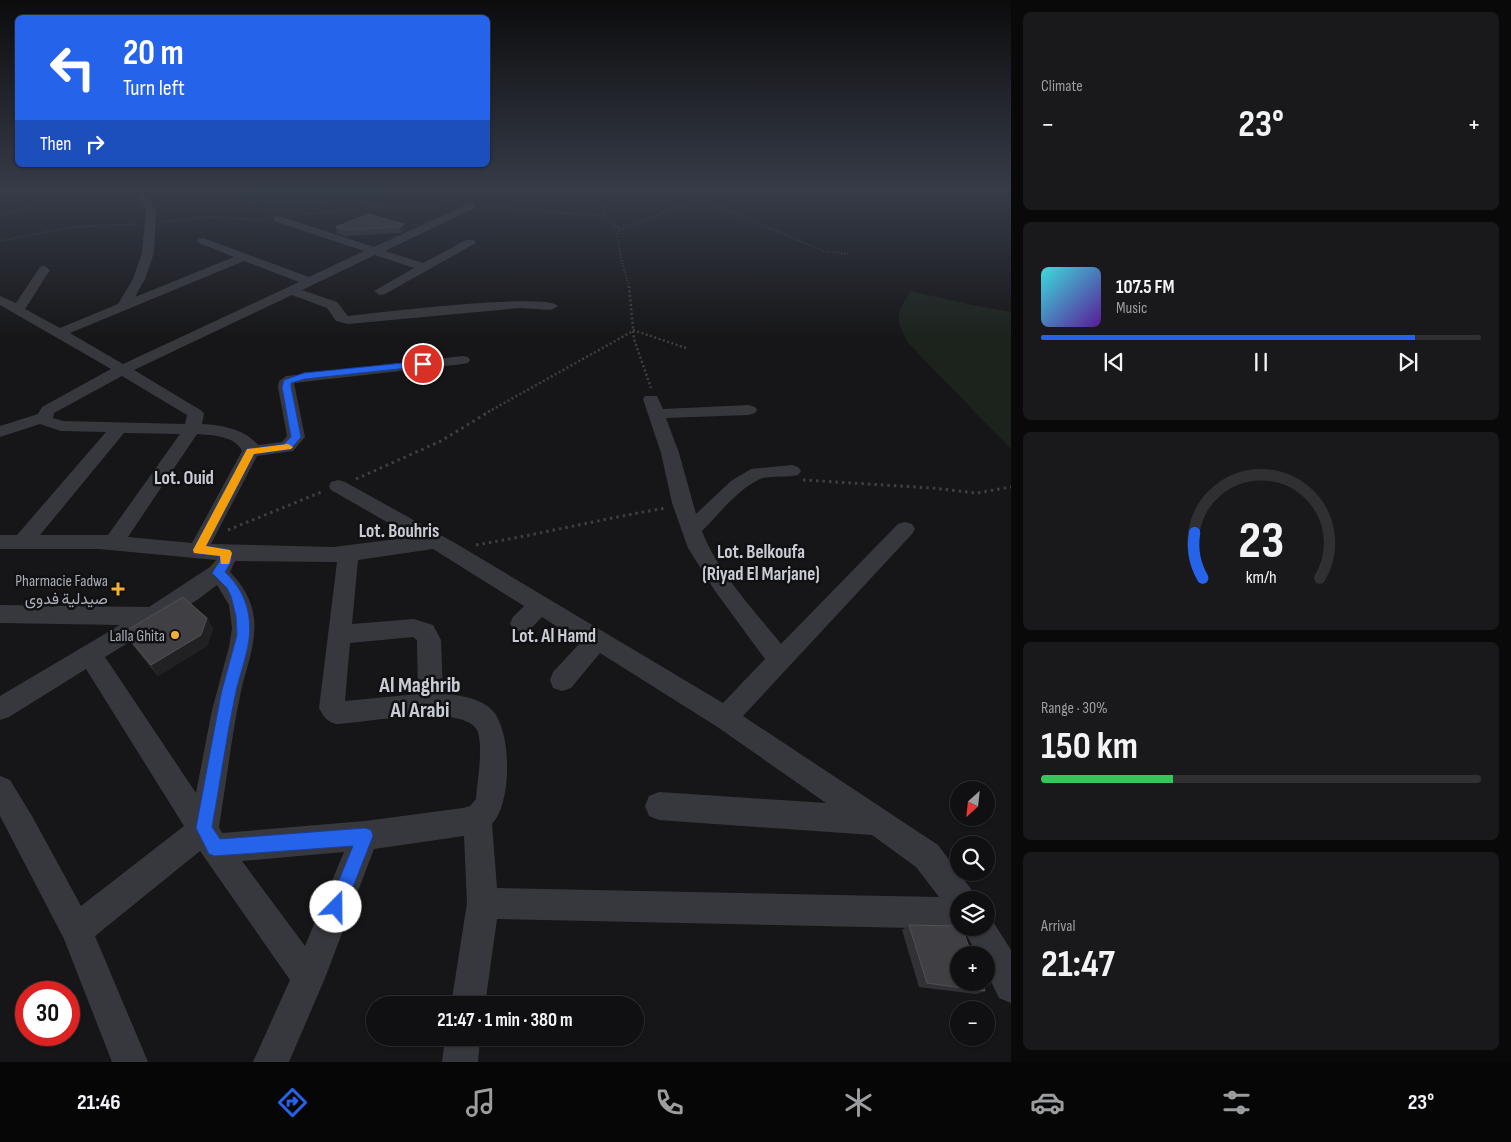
<!DOCTYPE html>
<meta charset="utf-8">
<style>
body{margin:0;font-family:"Sofia Sans Condensed",Vazirmatn,sans-serif;background:#19191b;color:#f1f3f6;height:100vh;display:flex;flex-direction:column;font-size:19px;white-space:nowrap}
*{box-sizing:border-box;margin:0}
p{font-size:16px;color:#9c9d9f}
.icon{flex:none;width:28px;height:28px;fill:none;stroke:currentColor;stroke-width:2;stroke-linecap:round;stroke-linejoin:round}
.map{position:relative;flex:1;overflow:hidden}
.sheet{display:flex;flex-direction:column;gap:12px;padding:12px;background:#09090a;width:500px}
.sheet>*{flex:none}
.hud{position:absolute;left:15px;top:15px;width:475px;height:152px;border-radius:8px;box-shadow:0 1px 4px #0004,0 0 0 1px #303032;background:#2563eb;color:#fff;overflow:hidden}
.needle{width:32px;rotate:207deg}
.tools{position:absolute;left:950px;top:781px;display:grid;gap:10px}
.tools a{display:grid;place-items:center;width:45px;height:45px;border-radius:50%;background:#101012;box-shadow:0 1px 4px #0004,0 0 0 1px #303032;font-size:25px}
.speed{position:absolute;left:15px;top:981px;display:flex;gap:10px;font-size:25px;font-weight:700;text-align:center}
.speed>*{display:grid;place-content:center;width:65px;height:65px;border-radius:50%;background:#101012;box-shadow:0 1px 4px #0004,0 0 0 1px #303032;line-height:1}
.speed .limit{border:8px solid #d22;background:#fff;color:#111}
.pin{position:absolute;display:grid;place-items:center;width:42px;height:42px;color:#fff;margin:-21px;border:2px solid #fff;border-radius:50%;box-shadow:0 1px 5px #0007}
.me{position:absolute;width:55px;margin:-28px;rotate:22deg;stroke-linejoin:round;filter:drop-shadow(0 0 4px #0008)}
.turn{display:flex;align-items:center;gap:18px;height:105px;padding:0 25px;font-size:22px}
.turn .icon{width:65px;height:65px;stroke-width:2.5}
.turn b{display:block;font-size:35px;line-height:42px}
.then{display:flex;align-items:center;height:48px;padding:0 25px;background:#0003;gap:10px;font-size:19px}
.big{font-size:38px;font-weight:700;line-height:1.1}
.sheet .card{flex:1;display:flex;flex-direction:column;justify-content:center;gap:8px;min-width:0;padding:0 18px;border-radius:8px;background:#19191b}
.sheet .dial{align-items:center;gap:0}
.dial svg{height:130px;overflow:visible;fill:none;stroke:#303032;stroke-width:7;stroke-linecap:round;text-anchor:middle}
.dial text{fill:#f1f3f6;stroke:none}
.song{display:flex;align-items:center;gap:15px}
.cover{width:60px;height:60px;border-radius:8px;background:linear-gradient(135deg,hsl(180 70% 55%),hsl(270 70% 35%))}
.played{height:5px;border-radius:2px;background:linear-gradient(90deg,#2563eb 85%,#303032 85%)}
.keys{display:flex;justify-content:space-around;direction:ltr}
.heat{display:flex;justify-content:space-between;align-items:center;font-size:28px;direction:ltr}
.charge{height:8px;border-radius:4px;background:linear-gradient(90deg,#34c759 30%,#303032 0)}
.trip{position:absolute;left:366px;top:996px;width:278px;height:50px;border-radius:25px;background:#101012;box-shadow:0 1px 4px #0004,0 0 0 1px #303032;font-weight:700;line-height:50px;text-align:center}
.menu{display:flex;height:80px;justify-content:space-around;align-items:center;background:#060607;color:#9c9d9f}
.menu .icon{width:35px;height:35px}
.menu .on{color:#2563eb}
.menu b{font-size:22px;color:#f1f3f6}
main{display:flex;flex:1;min-height:0}
.map>svg:first-child{display:block}
.green{fill:#1c231d}
.lines{fill:none;stroke-linecap:round;stroke-linejoin:round}
.path-far2{stroke:#3d3f44;stroke-width:2;stroke-dasharray:1 2;stroke-linecap:butt}
.path-far1{stroke:#3d3f44;stroke-width:2.5;stroke-dasharray:2 2.5;stroke-linecap:butt}
.path{stroke:#3d3f44;stroke-width:3;stroke-dasharray:2.5 4;stroke-linecap:butt}
.minor{fill:#37383d;fill-rule:evenodd}
.wall{fill:#323236}
.shaded-wall{fill:#212124}
.building{fill:#3f3f44;stroke:#4f5156}
.route{fill:#2563eb;stroke:#184099}
.slow{fill:#f59e0b}
.poi-dot{fill:#f2b134;stroke:#111113;stroke-width:2}
.labels{text-anchor:middle;stroke-width:5;stroke-linejoin:round;paint-order:stroke}
.poi-label{font-size:16px;fill:#a8adb8;stroke:#111113;text-anchor:end}
.quarter-label{font-size:19px;font-weight:bold;fill:#c9ccd4;stroke:#111113}
.near-quarter-label{font-size:22px;font-weight:bold;fill:#c9ccd4;stroke:#111113}
</style>
<main>
<div class="map">
<svg width="1011" height="1062" viewBox="0 0 1011 1062">
<rect width="100%" height="100%" fill="#161618"/>
<!-- green -->
<path class="green" d="M239,190H382L388,204L333,205V207L268,215L265,206L246,208Z
M910,291L972,305L1011,312V449L909,344C894,318 896,316 910,291Z"/>
<g class="lines">
<!-- path-far2 -->
<path class="path-far2" d="M589,190L603,207L606,217
M702,199L823,251L850,254
M482,206L604,216L620,230
M302,215L367,207H438
M0,216L79,190
M163,222L208,217L266,220
M0,241L73,227L137,224
M629,287L621,258L617,233L620,230L675,208L733,190"/>
<!-- path-far1 -->
<path class="path-far1" d="M629,286L634,339L651,388
M633,330L686,348
M488,412L633,331"/>
<!-- path -->
<path class="path" d="M356,479L441,441L490,411
M803,480L932,488L977,493L1011,487
M228,530L324,491
M476,545C540,534 602,519 666,508"/>
<!-- minor -->
<path class="minor" d="M143,196L147,197L156,211L154,253L145,279L135,297L234,257L199,243L197,241L199,239L203,238L309,277L364,251L274,221L273,219L274,217H282L374,247L470,203L474,204V208L385,251L423,263L466,240H474L476,242L474,244L385,294L380,295L374,291L414,268L375,255L302,290L337,302L348,316C376,313 546,292 558,306L551,310L520,308L348,324L336,321L327,308L292,295L134,370L202,411L204,414L202,424C221,425 245,429 258,445L282,442L287,436L278,387L279,381L286,376L463,356L468,357L470,360L468,363L463,364L294,383L305,437L293,451L257,456L211,544L333,547L413,537L331,490L329,486L331,482L338,480L345,482L455,543L723,703L765,659L715,591L688,548L672,503L661,453L643,399L645,396H657L663,409L749,405L755,407L757,410L755,413L749,415L666,418L679,453L696,514L731,481L751,469L792,465L798,467L801,471L798,475C787,478 771,475 760,479C738,489 719,514 702,531C717,571 754,610 781,644L898,524L905,522L912,524L915,529L912,534L743,716L938,845L971,889L976,900H959V928H962L959,929L497,919L485,1005H451L467,903L464,836L374,849L325,978L289,1062H253L290,980L200,851L95,936L148,1062H112L64,939L0,816V776L10,780L32,816L81,906L184,826L86,669L9,717L0,720V696L120,625L0,623V605L149,607L210,567L216,560L99,549H0V535H17L106,432L61,431L40,424L0,437V426L38,414L42,407L111,369L0,305V296L16,303L40,267L44,266L50,270L25,309L60,328L118,304L133,279L142,253L146,211L138,199ZM244,261L299,282L123,364L70,333ZM122,376L187,415L185,424L63,421L53,418L54,413ZM124,433L180,434L108,535H40ZM197,434C211,435 236,436 242,451L192,543L128,537ZM433,549L524,606L513,617L510,623L513,629C528,635 532,627 542,617L581,642L553,672L550,680L553,688L562,691L571,688L600,653L716,726L826,803L659,792L649,796L645,806L649,816L659,820L872,835L916,867L939,897L497,888L492,824C512,803 512,733 493,711C481,698 460,695 443,694L441,640L433,625L414,619L352,624L358,560ZM235,561L337,562L319,708C324,717 326,721 336,724C364,723 462,703 477,730C484,746 477,782 476,799L470,806L463,808L365,821L222,833L219,827C226,784 231,740 240,696C245,670 257,645 254,618C252,600 242,584 230,572ZM217,585L229,605L232,628L229,647L212,710L196,793L105,657L197,600ZM413,637L417,640L418,694L345,701L350,643ZM344,852L305,946L242,861Z
M986,915L990,917L1011,950V1003L999,998L986,971V955H977L963,928H986Z
M445,1038H480L478,1062H442Z"/>
</g>
<!-- wall -->
<path class="wall" d="M404,224V230L401,233L345,236L337,233L336,227Z
M207,618L213,629L207,646L158,676L131,643L124,632Z
M909,925L985,991L976,994L919,987L902,930Z"/>
<!-- shaded-wall -->
<path class="shaded-wall" d="M404,224V230L401,233L400,227Z
M207,618L213,629L207,646L158,676L151,665Z"/>
<!-- building -->
<path class="building" d="M368,214L404,224L400,227L344,230L336,227Z
M183,597L207,618L201,635L151,665L124,632Z
M909,925L959,926V928H962L972,955H959V982H982L985,991L927,983Z"/>
<!-- sky -->
<linearGradient id="sky" x2="0" y2="1"><stop stop-color="#0c0c0d"/><stop offset="0.56" stop-color="#363c48"/><stop offset="1" stop-color="#363c48" stop-opacity="0"/></linearGradient>
<rect width="1011" height="339" fill="url(#sky)"/>
<!-- route -->
<path class="route" d="M423,361L426,362V366L305,379L291,383V387L301,437L291,449L254,454L206,546L226,549L232,553L231,562L225,572C238,584 247,600 249,618C253,644 240,670 235,696C226,739 220,783 212,827L220,839L365,828L371,830L373,836L345,907L343,914L336,916L330,914L328,907L353,846L215,856L209,854L196,828L221,694L237,635L236,616L231,596L227,588L212,573L219,562L220,556L198,554L193,550L247,449L284,444L291,437L282,387L284,380L304,373Z"/>
<!-- slow -->
<path class="slow" d="M288,444L293,447L291,449L254,454L206,546L230,550L232,553L229,564H221L220,556L194,553L193,550L247,449Z"/>
<!-- markers -->
<g class="poi-dot">
<path d="M115.5 581.5h5v5h5v5h-5v5h-5v-5h-5v-5h5z"/>
<circle cx="175" cy="635" r="5"/>
</g>
<g class="labels">
<!-- poi labels -->
<g class="poi-label">
<text x="108" y="586">Pharmacie Fadwa<tspan x="108" dy="18">صيدلية فدوى</tspan></text>
<text x="165" y="641">Lalla Ghita</text>
</g>
<!-- quarter labels -->
<g class="quarter-label">
<text x="184" y="484">Lot. Ouid</text>
<text x="399" y="537">Lot. Bouhris</text>
<text x="761" y="558">Lot. Belkoufa<tspan x="761" dy="22">(Riyad El Marjane)</tspan></text>
<text x="554" y="642">Lot. Al Hamd</text>
</g>
<!-- near-quarter labels -->
<g class="near-quarter-label">
<text x="420" y="692">Al Maghrib<tspan x="420" dy="25">Al Arabi</tspan></text>
</g>
</g>
</svg>
<div class="tools">
<a><svg class="needle" viewBox="-14 -14 28 28"><path d="M0-13l5 13h-10z" fill="#e53935"/><path d="M0 13l5-13h-10z" fill="#9c9d9f"/></svg></a>
<a><svg class="icon" aria-label="search" viewBox="0 0 24 24"><circle cx="10" cy="10" r="6"/><path d="M15 15l6 6"/></svg></a>
<a><svg class="icon" aria-label="layers" viewBox="0 0 24 24"><path d="M12 4l9 5-9 5-9-5zM3 14l9 5 9-5"/></svg></a>
<a>+</a>
<a>−</a>
</div>
<div class="speed"><div class="limit">30</div></div>
<div class="pin" style="left:423px;top:364px;background:#d93025"><svg class="icon" aria-label="arrive" viewBox="0 0 24 24"><path d="M6 21V4h12l-3 4 3 4H6"/></svg></div>
<svg class="me" style="left:336px;top:907px" viewBox="-20 -20 40 40"><circle r="19" fill="#fff"/><path d="M0-13L10 11 0 6-10 11z" fill="#2563eb"/></svg>
<div class="trip">21:47 · 1 min · 380 m</div>
<div class="hud">
<div class="turn"><svg class="icon" aria-label="left" viewBox="0 0 24 24"><path d="M17 20v-9H6M10 6l-5 5 5 5"/></svg><div><b>20 m</b>Turn left</div></div>
<div class="then">Then<svg class="icon" aria-label="right" viewBox="0 0 24 24"><path d="M7 20v-9h11M14 6l5 5-5 5"/></svg></div>
</div>
</div>
<section class="sheet">
<div class="card"><p>Climate</p>
<div class="heat"><a>−</a><b class="big">23°</b><a>+</a></div>
</div>
<div class="card">
<div class="song"><i class="cover"></i><div><b>107.5 FM</b><p>Music</p></div></div>
<div class="played"></div>
<div class="keys"><svg class="icon" aria-label="previous" viewBox="0 0 24 24"><path d="M18 5L8 12l10 7zM5 5v14"/></svg><svg class="icon" aria-label="pause" viewBox="0 0 24 24"><path d="M8 5v14M16 5v14"/></svg><svg class="icon" aria-label="next" viewBox="0 0 24 24"><path d="M6 5l10 7-10 7zM19 5v14"/></svg></div>
</div>
<div class="card dial"><svg viewBox="0 0 100 80">
<path d="M14 69A42 42 0 1 1 86 69"/>
<path d="M14 69A42 42 0 0 1 9 41" stroke="#2563eb"/>
<text x="50" y="56" font-size="32" font-weight="700">23</text>
<text x="50" y="72" font-size="11">km/h</text>
</svg></div>
<div class="card"><p>Range · 30%</p><b class="big">150 km</b><div class="charge"></div></div>
<div class="card"><p>Arrival</p><b class="big">21:47</b></div>
</section>
</main>
<nav class="menu">
<b>21:46</b>
<svg class="icon on" aria-label="directions" viewBox="0 0 24 24"><path d="M12 3l9 9-9 9-9-9zM9 14v-3h6M13 9l2 2-2 2"/></svg>
<svg class="icon" aria-label="music" viewBox="0 0 24 24"><path d="M9 18V5l10-2v13"/><circle cx="6" cy="18" r="3"/><circle cx="16" cy="16" r="3"/></svg>
<svg class="icon" aria-label="phone" viewBox="0 0 24 24"><path d="M5 4h4l2 5-3 2q2 4 5 5l2-3 5 2v4C11 20 4 13 5 4z"/></svg>
<svg class="icon" aria-label="climate" viewBox="0 0 24 24"><path d="M12 3v18M4 7l16 10M4 17L20 7"/></svg>
<svg class="icon" aria-label="car" viewBox="0 0 24 24"><path d="M5 17H2v-5l4-1 3-4h7l3 4 3 1v5h-3M9 17h6M6 11h13"/><circle cx="7" cy="17" r="2"/><circle cx="17" cy="17" r="2"/></svg>
<svg class="icon" aria-label="filters" viewBox="0 0 24 24"><path d="M4 7h16M4 17h16"/><circle cx="9" cy="7" r="2"/><circle cx="15" cy="17" r="2"/></svg>
<b>23°</b>
</nav>
